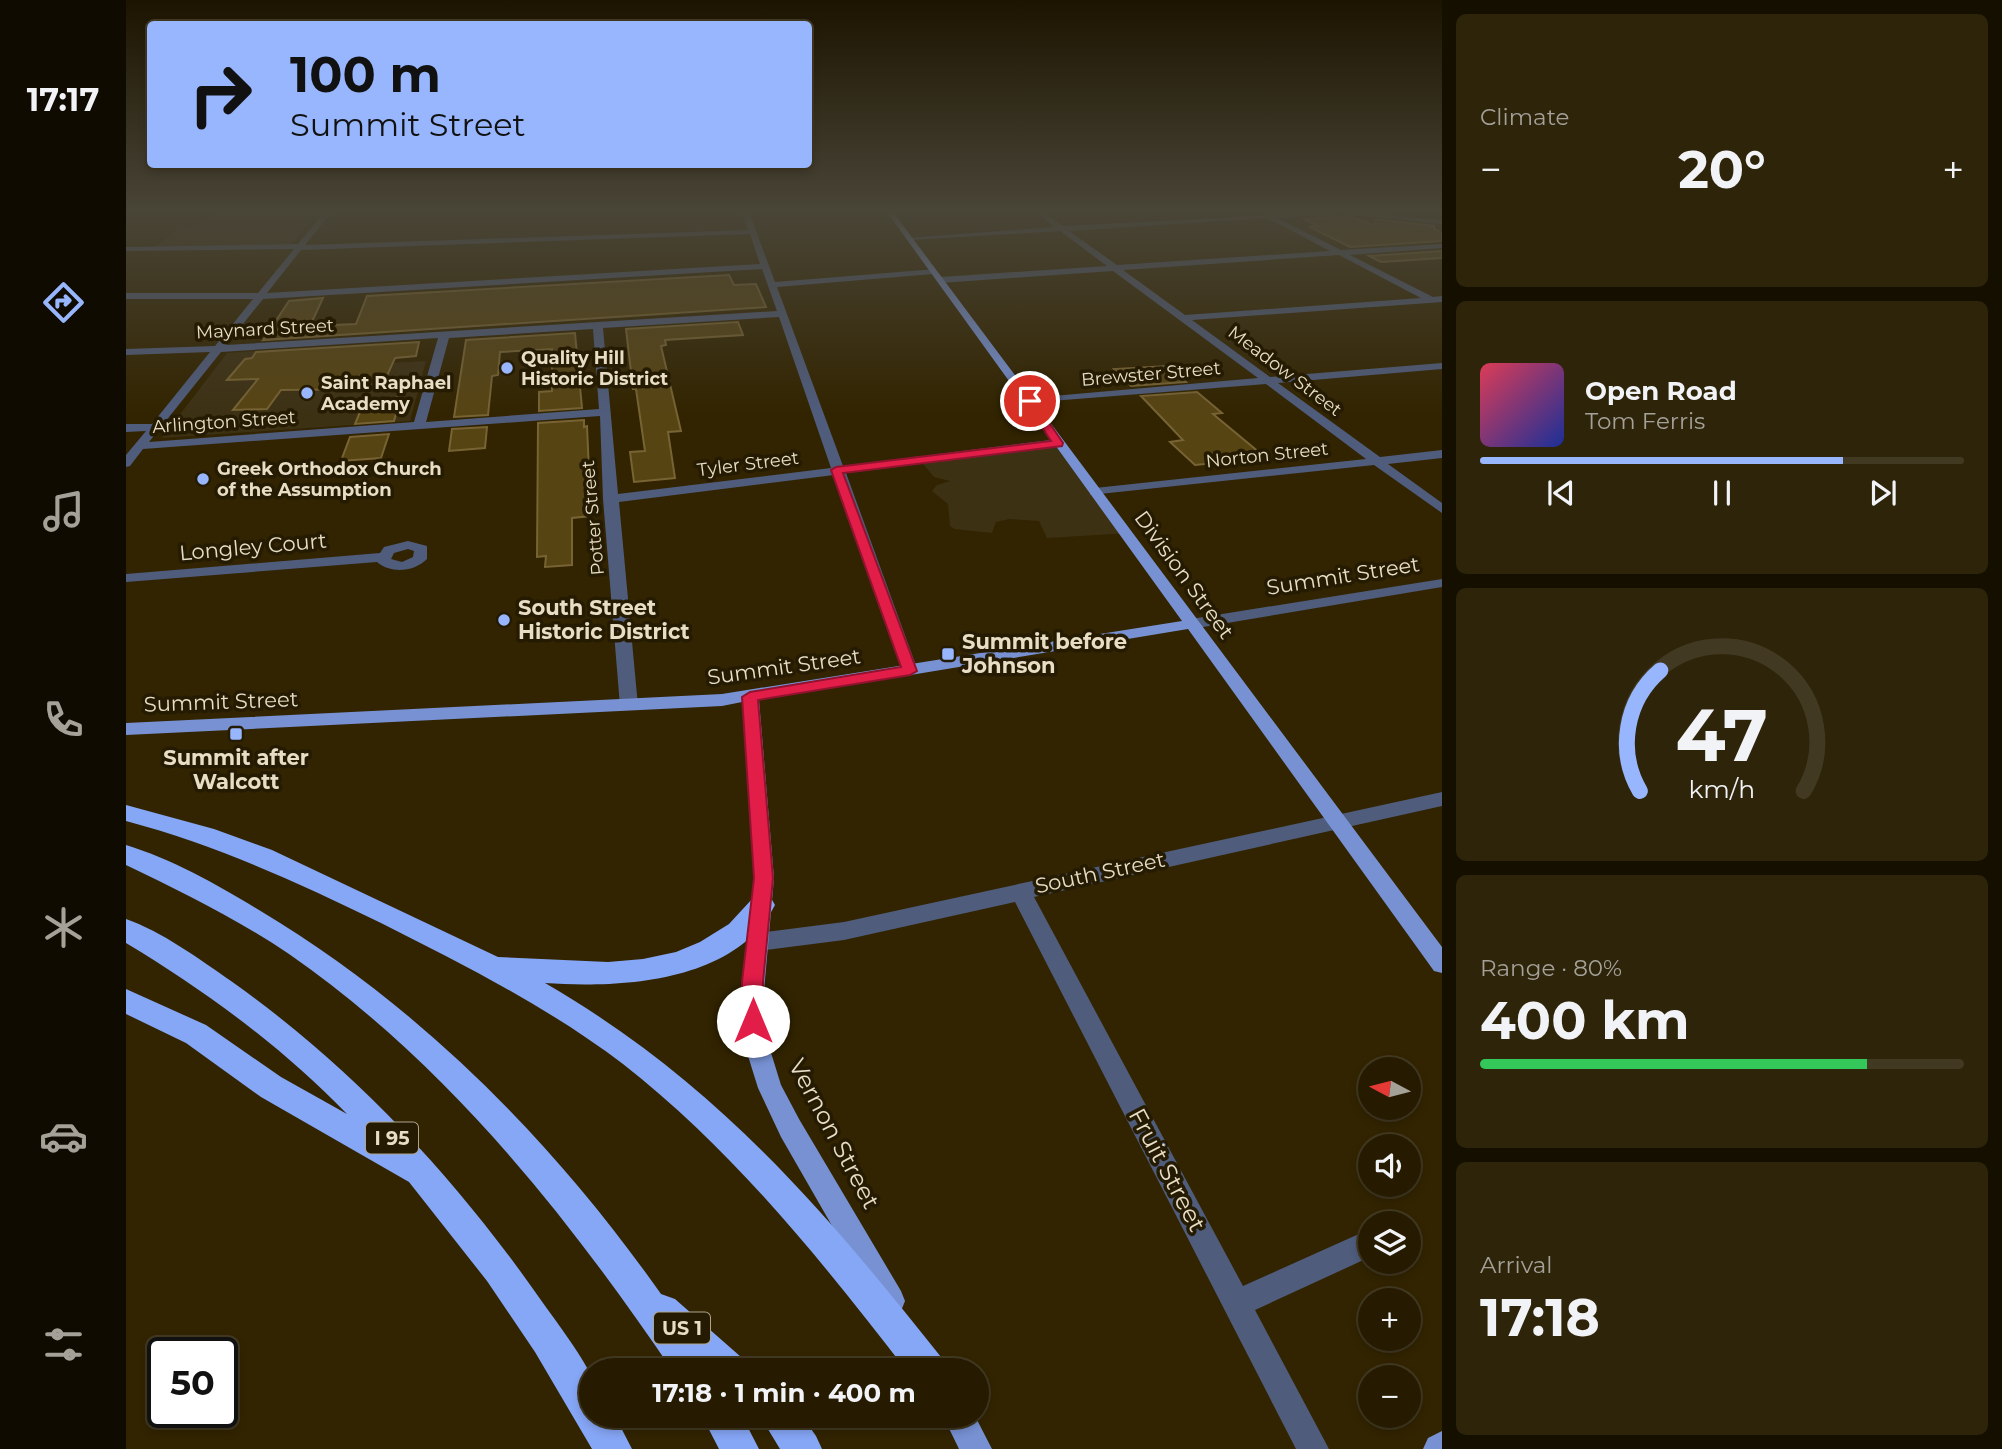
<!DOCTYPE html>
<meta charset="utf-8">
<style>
body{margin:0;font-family:Montserrat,sans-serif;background:#2e240a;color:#f1f3f6;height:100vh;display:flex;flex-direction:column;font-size:26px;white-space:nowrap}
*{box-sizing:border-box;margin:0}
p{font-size:23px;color:#a4a199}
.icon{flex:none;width:38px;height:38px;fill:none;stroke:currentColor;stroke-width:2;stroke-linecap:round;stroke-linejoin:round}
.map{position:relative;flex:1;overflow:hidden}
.sheet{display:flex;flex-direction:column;gap:14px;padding:14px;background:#150f00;width:560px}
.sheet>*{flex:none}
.guide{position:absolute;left:21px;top:21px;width:665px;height:147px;border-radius:7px;box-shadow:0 4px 10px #0003,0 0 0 2px #423922;background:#98b6fd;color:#111;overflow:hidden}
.needle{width:46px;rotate:277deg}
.tools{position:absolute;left:1232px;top:1057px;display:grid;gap:14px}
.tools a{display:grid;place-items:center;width:63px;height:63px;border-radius:50%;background:#261b00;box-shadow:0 4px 10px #0003,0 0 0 2px #423922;font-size:35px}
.speed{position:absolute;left:21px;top:1337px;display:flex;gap:14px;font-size:35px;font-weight:700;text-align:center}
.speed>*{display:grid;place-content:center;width:91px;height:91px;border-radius:50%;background:#261b00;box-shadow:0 4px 10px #0003,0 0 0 2px #423922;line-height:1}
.speed .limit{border:4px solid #111;border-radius:10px;background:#fff;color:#111}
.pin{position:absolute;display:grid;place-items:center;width:60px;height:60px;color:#fff;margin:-30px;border:4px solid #fff;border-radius:50%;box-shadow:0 2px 7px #0007}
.me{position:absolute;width:77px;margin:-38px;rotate:0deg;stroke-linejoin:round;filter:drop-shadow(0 0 5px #0008)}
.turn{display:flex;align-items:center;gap:24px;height:147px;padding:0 28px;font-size:32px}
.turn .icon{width:91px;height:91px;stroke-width:2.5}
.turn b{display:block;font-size:49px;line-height:60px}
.big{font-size:52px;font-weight:700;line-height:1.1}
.sheet .widget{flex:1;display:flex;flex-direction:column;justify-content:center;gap:10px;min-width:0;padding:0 24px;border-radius:10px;background:#2e240a}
.sheet .dial{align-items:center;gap:0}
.dial svg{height:182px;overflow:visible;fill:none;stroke:#423922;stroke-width:7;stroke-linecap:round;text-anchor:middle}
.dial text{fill:#f1f3f6;stroke:none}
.song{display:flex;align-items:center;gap:21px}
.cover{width:84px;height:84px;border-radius:10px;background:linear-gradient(135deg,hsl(350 70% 55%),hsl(230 70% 35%))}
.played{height:7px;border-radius:4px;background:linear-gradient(90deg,#98b6fd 75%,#423922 75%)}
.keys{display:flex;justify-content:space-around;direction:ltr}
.heat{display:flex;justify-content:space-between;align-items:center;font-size:38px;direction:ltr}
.charge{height:10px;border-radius:5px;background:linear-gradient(90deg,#34c759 80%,#423922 0)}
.trip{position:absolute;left:453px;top:1358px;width:410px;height:70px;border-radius:35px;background:#261b00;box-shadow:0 4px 10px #0003,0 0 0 2px #423922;font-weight:700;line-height:70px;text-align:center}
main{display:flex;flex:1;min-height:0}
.tab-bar{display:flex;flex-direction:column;width:126px;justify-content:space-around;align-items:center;background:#0f0b00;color:#a4a199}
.tab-bar .icon{width:49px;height:49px}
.tab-bar .on{color:#98b6fd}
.tab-bar b{font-size:32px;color:#f1f3f6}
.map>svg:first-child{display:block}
.built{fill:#3d3114}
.building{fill:#574413;stroke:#776334;stroke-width:2}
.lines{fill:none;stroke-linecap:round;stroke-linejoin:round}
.minor{fill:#4f5c7c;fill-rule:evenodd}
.major{fill:#7791d3;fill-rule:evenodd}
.highway{fill:#86a6f6;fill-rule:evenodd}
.route{fill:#e11d48;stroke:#92132f;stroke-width:2}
.poi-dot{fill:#98b6fd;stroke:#251b03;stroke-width:2.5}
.labels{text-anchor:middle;stroke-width:7;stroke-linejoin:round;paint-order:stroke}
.far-street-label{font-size:18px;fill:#e8ddc5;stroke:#251b03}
.far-poi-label{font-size:18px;font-weight:bold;fill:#e8ddc5;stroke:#251b03;text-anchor:start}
.shield{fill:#251b03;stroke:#aea38b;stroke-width:2}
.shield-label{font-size:19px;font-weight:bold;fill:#e8ddc5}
.street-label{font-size:21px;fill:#e8ddc5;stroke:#251b03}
.poi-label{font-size:21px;font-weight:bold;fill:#e8ddc5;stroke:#251b03;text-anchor:start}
.near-street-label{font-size:24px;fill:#e8ddc5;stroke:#251b03}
</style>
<main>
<nav class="tab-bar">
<b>17:17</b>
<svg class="icon on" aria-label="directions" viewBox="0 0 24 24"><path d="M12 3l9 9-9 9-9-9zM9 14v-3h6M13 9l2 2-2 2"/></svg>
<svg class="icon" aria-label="music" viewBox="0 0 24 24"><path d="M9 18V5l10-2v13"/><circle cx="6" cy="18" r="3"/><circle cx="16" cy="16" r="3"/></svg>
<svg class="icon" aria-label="phone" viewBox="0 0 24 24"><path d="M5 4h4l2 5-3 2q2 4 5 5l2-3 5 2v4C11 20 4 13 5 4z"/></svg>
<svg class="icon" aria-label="climate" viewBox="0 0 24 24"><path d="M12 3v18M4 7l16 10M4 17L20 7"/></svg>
<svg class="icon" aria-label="car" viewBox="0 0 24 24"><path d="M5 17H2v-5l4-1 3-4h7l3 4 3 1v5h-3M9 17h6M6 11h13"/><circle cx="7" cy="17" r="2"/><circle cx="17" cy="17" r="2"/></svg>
<svg class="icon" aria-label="filters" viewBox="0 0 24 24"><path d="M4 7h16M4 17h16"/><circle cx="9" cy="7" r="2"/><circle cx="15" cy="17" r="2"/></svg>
</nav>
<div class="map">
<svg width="1316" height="1449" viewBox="0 0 1316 1449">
<rect width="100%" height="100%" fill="#322400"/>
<!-- built -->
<path class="built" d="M91,212H191L166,244L29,247L54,227L72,226Z
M254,343L246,364L300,361L284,421L36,438L101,353Z
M935,440L940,443L1003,528L1004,533L921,538L913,521L883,519L870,522L866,533L829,529L824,526L822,504L806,491L811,485L824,481L808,477L793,459Z"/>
<!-- building -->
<path class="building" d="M1222,216L1248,225L1249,219L1308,226V229L1316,233V241L1224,247L1184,227L1192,226L1178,219Z
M1316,251V258L1255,262L1243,256Z
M603,275L608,285L630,284L640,307L137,340L163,301L197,298L184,326L230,324L241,296Z
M612,322L617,335L539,340L540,345L535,346L555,431L542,432L549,478L508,482L504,452L519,451L510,389H507L500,329Z
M449,333L456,408L413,411V392L426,391V349L374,352L372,375L366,376L362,415L328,417L340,340Z
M293,342L290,356L269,358L255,389L155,390L141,409L107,410L132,379L101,380L119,359L126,358L130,352Z
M1042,366L1060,382L1005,386L988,369Z
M1071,392L1096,413L1087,414L1140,458L1069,465L1044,442L1057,440L1015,396Z
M275,397L268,421L229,424L239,400Z
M458,420V427L461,426L465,516L446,518V565L419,567L420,556L411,557L412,423Z
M361,427L359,448L323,451L326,429Z
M263,434L255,458L215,461L224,437Z"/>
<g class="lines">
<!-- minor -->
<path class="minor" d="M198,212H206L179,245L622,230L616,212H623L649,282L810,269L807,274L651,287L717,466L932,439L938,443L932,447L720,473L792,671L784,676L776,671L708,475L493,502L512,706L509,710H497L494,706L477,499L474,416L17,449L4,466L0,467V455L20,431L0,432V424H26L84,352L0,355V349L89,346L127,299H0V293H132L168,249L0,251V247L172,244ZM624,234L634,264L141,293L175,250ZM636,269L651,311L100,345L137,299ZM653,317L705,468L492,494L477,328ZM467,329L473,409L300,422L323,338ZM312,338L288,422L23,442L95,352Z
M910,212H917L937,226L1208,212L1205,214L1151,218L1215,250L1316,244V248L1224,255L1307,297L1316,296V302L1066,320L1144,377L1316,363V369L1152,383L1254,457L1316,450V458L1262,464L1316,503V513L1248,465L964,495V489L969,488L1240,459L1140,384L900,403L898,401L904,398L1132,378L987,271L814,283L810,280L814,277L981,266L934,231L784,240L780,238L928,227ZM1141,218L1204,251L991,265L943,231ZM1213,255L1295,298L1059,315L997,270Z
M1219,212L1316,220V224L1223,214Z
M282,541L301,546V559C288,572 265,574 251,562L0,582V574L254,553L258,547ZM282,549L288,551L287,557L276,562L265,559L268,553Z
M1316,579V587L1065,629L1057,624L1065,619Z
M1316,792V806L908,897L1117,1286L1244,1229V1257L1129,1310L1203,1449H1170L889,902L718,940L632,951L624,948L621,942L624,936L632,933L718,922Z"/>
<!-- major -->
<path class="major" d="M761,212H767L1316,947V973L1308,971L1062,629L633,700L648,878L637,1002L642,1043L655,1085L673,1119L775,1291L779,1301L775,1311L765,1315L755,1311L655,1137L632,1088L618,1043L615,1002L628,878L616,702L596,706L0,735V723L596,694L1056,621Z
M817,1416H849L866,1449H833Z
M1316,1431V1449H1297L1302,1438Z"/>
<!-- highway -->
<path class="highway" d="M0,805L88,829L146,850L372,957L482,962L517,959L550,952L574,942L603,924L627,898L636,895L645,898L649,905C609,983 494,988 419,983C588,1081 695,1206 815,1357L820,1370H780C695,1260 607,1150 497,1064C422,1007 338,965 255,923C171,882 90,845 0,821Z
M0,845C46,859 92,885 133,910C294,1006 428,1142 535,1294L549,1299L615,1357L620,1370H546C440,1214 320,1063 163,954C111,919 56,892 0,865Z
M0,919C35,931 75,960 105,981C229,1069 330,1178 417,1303C427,1317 463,1365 466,1379C468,1390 466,1404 466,1416H489L506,1449H466L409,1352L361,1281L283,1182L135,1097L60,1043L0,1014V989L80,1025L155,1077L221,1114C155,1046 81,992 0,943Z
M576,1416H616L633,1449H593Z
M634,1416H676L690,1436L696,1449H654Z"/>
</g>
<!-- sky -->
<linearGradient id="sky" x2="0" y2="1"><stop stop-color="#1c1400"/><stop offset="0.51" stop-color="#494537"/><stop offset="1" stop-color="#494537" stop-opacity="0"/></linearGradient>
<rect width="1316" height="414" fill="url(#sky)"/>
<!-- route -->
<path class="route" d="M904,398L907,399L937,443L936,446L717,473L791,671L784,675L632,700L647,878L637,982V1021L634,1028L627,1031L619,1028L616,1021V982L628,878L616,697L624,692L775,667L705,470L710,467L925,441L899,401Z"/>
<!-- markers -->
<g class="poi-dot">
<circle cx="381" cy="368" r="7"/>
<circle cx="181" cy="393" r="7"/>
<circle cx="77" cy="479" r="7"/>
<circle cx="378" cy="620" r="7"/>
<rect x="815" y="647" width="14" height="14" rx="3.5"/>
<rect x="103" y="727" width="14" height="14" rx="3.5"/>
</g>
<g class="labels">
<!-- far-street labels -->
<g class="far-street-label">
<text transform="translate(139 329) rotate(-3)" y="6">Maynard Street</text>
<text transform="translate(1159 371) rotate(37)" y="6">Meadow Street</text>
<text transform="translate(1025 374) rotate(-5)" y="6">Brewster Street</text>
<text transform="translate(98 422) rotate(-4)" y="6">Arlington Street</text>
<text transform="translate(1141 455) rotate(-6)" y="6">Norton Street</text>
<text transform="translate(622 464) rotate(-7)" y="6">Tyler Street</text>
<text transform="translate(467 518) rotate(-95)" y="6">Potter Street</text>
</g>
<!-- far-poi labels -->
<g class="far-poi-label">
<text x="395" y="364">Quality Hill<tspan x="395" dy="21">Historic District</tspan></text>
<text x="195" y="389">Saint Raphael<tspan x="195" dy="21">Academy</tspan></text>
<text x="91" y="475">Greek Orthodox Church<tspan x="91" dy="21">of the Assumption</tspan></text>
</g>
<!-- shield labels -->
<g class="shield">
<rect x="240" y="1122.5" width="52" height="31" rx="5"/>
<rect x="528" y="1312.5" width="56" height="31" rx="5"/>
</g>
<g class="shield-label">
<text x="266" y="1145">I 95</text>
<text x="556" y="1335">US 1</text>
</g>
<!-- street labels -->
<g class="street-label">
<text transform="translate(127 547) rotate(-5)" y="7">Longley Court</text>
<text transform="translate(1058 575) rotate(54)" y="7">Division Street</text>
<text transform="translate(1217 576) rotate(-9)" y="7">Summit Street</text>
<text transform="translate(658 667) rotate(-8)" y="7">Summit Street</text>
<text transform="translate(95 702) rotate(-2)" y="7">Summit Street</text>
<text transform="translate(974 873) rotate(-12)" y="7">South Street</text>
</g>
<!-- poi labels -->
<g class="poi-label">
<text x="392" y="615">South Street<tspan x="392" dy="24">Historic District</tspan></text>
<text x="836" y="649">Summit before<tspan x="836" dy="24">Johnson</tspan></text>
<text x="110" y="765" text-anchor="middle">Summit after<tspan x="110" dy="24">Walcott</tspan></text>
</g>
<!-- near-street labels -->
<g class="near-street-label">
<text transform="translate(708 1134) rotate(62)" y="8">Vernon Street</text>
<text transform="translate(1041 1170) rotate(62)" y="8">Fruit Street</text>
</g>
</g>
</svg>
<div class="tools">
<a><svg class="needle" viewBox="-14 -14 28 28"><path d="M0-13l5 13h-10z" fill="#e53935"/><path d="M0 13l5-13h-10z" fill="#a4a199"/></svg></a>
<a><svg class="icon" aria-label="sound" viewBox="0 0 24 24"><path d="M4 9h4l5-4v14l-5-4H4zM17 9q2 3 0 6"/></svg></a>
<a><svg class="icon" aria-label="layers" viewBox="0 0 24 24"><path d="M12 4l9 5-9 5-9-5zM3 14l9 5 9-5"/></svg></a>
<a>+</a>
<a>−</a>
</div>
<div class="speed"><div class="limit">50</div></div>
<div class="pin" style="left:904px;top:401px;background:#d93025"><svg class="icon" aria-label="arrive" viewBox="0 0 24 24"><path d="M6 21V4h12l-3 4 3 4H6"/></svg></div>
<svg class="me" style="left:627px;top:1021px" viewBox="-20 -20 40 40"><circle r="19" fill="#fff"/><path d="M0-13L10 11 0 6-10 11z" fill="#e11d48"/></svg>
<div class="trip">17:18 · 1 min · 400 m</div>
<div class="guide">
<div class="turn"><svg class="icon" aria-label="right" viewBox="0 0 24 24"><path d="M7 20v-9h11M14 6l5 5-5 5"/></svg><div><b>100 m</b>Summit Street</div></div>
</div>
</div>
<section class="sheet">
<div class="widget"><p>Climate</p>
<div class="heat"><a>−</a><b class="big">20°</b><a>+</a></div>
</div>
<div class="widget">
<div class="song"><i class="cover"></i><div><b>Open Road</b><p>Tom Ferris</p></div></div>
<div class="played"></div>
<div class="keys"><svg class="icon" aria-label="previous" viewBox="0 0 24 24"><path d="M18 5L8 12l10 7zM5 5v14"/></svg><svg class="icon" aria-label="pause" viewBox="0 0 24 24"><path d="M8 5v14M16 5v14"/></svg><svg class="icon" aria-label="next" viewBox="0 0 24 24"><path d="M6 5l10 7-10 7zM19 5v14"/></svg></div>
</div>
<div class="widget dial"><svg viewBox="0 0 100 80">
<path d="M14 69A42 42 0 1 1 86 69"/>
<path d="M14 69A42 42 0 0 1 23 16" stroke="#98b6fd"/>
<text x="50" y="56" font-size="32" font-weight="700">47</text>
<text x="50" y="72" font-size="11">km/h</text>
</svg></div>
<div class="widget"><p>Range · 80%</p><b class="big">400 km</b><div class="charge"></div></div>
<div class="widget"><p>Arrival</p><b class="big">17:18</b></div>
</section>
</main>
